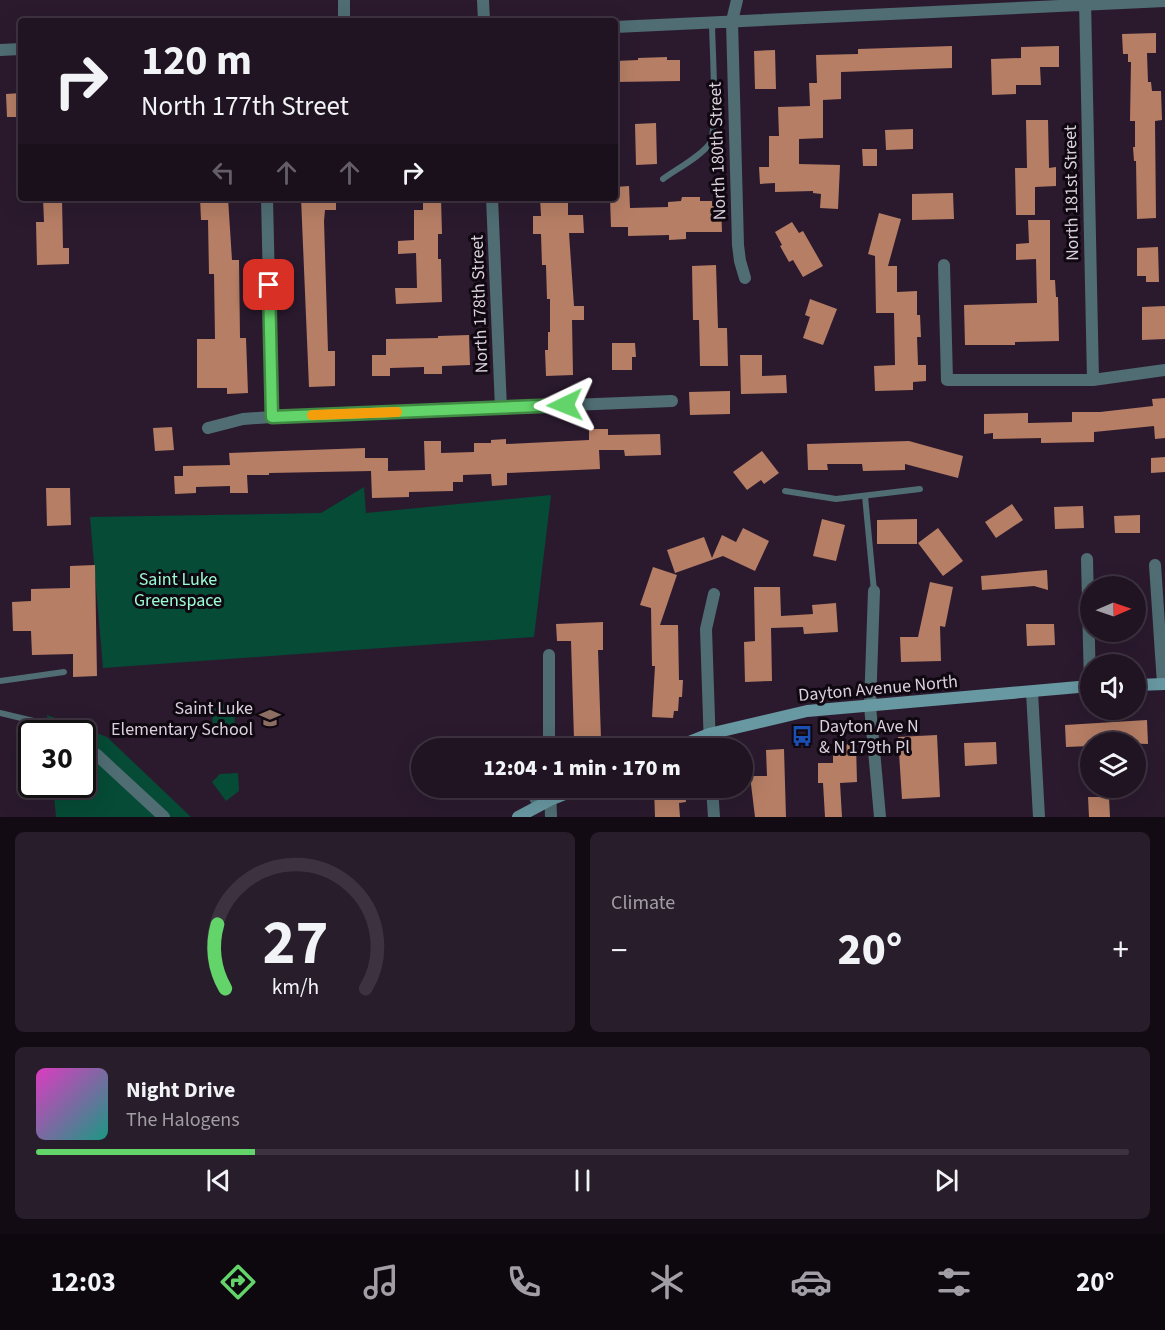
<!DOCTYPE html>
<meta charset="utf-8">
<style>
body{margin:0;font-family:"Source Sans 3",sans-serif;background:#281d2a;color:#f1f3f6;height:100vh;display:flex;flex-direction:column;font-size:22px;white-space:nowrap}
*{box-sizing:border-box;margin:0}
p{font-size:20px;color:#a29ea5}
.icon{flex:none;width:33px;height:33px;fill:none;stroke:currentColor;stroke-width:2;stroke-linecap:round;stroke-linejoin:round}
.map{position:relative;height:817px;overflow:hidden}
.sheet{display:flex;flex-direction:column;gap:15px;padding:15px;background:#120b13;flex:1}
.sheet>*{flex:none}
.banner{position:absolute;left:18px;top:18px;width:600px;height:183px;border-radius:6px;box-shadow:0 6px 24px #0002,0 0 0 2px #3d3340;background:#201422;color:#f1f3f6;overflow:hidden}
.needle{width:39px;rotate:88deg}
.buttons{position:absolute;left:1080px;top:576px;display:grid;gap:12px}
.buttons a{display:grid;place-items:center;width:66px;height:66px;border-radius:50%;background:#201422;box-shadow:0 6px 24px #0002,0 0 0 2px #3d3340;font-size:30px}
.speed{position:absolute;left:18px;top:720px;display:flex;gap:12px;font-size:30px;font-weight:700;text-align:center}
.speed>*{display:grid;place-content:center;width:78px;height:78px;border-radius:50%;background:#201422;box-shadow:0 6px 24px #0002,0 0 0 2px #3d3340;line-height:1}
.speed .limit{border:3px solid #111;border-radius:9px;background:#fff;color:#111}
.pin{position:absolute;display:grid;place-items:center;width:51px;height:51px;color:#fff;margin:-26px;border-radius:12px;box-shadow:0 3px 9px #0006}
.me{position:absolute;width:66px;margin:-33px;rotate:268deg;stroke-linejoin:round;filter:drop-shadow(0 0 4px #0008)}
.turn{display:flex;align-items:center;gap:21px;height:126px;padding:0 24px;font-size:27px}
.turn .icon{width:78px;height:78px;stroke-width:2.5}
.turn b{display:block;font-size:42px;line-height:51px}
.lanes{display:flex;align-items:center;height:57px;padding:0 24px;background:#0003;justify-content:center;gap:30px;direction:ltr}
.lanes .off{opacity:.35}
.big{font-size:45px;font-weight:800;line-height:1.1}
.sheet .tile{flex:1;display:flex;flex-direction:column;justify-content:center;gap:9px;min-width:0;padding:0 21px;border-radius:9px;background:#281d2a}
.sheet .dial{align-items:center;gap:0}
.dial svg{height:156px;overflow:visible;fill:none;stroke:#3d3340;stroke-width:7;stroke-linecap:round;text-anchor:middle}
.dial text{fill:#f1f3f6;stroke:none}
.song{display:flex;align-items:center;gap:18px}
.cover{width:72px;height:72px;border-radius:9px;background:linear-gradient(135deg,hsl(310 70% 55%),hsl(170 70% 35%))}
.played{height:6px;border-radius:3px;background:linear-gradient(90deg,#62d469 20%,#3d3340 20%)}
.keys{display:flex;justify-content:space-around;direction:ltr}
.heat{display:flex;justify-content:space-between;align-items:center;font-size:33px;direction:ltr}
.sheet .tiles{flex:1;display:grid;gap:15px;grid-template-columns:1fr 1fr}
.tile:last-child{grid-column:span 2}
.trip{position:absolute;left:411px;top:738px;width:342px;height:60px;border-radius:30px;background:#201422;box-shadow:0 6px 24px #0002,0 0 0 2px #3d3340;font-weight:800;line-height:60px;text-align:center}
.tabs{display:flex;height:96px;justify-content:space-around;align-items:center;background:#0d080e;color:#a29ea5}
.tabs .icon{width:42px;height:42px}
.tabs .current{color:#62d469}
.tabs b{font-size:27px;color:#f1f3f6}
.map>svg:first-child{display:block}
.green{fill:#054b35}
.building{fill:#b67e65}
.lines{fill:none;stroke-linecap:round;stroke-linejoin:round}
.lane{stroke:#4f6d73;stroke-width:6}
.street{stroke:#4f6d73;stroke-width:12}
.secondary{stroke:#6898a2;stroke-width:12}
.route-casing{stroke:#408a44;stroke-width:15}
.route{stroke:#62d469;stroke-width:10}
.slow{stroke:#f59e0b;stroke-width:10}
.labels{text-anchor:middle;stroke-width:6;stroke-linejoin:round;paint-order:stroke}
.street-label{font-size:18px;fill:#dacfdc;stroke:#0f0811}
.park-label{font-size:18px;fill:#9bfbd2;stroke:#0f0811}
.poi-label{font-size:18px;fill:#dacfdc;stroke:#0f0811;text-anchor:end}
</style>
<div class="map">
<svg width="1165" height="817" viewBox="0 0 1165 817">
<rect width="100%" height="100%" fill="#2b1a2e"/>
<!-- green -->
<path class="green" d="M364,487L366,513L551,495L534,637L103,668L90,517L321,513Z
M234,704L235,729L213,730L212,705Z
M47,715L107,737L191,817H56L53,785L82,784V734L49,733Z
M238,773L239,791L226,801L212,782L220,774Z"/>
<!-- building -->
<path class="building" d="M1156,33V53H1147L1148,82H1151L1152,91H1161L1162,120L1155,121L1156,218L1137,219L1136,161H1134L1133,147H1135V121H1130L1131,62H1128V54H1123L1122,34Z
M952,46V68L841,72V99L823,100V138L799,139V164L840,165L838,209L820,208L821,194L813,193V191L775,192V183L760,184L759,167H769V136H779L778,107L810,106L809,83H817L816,55L858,54V49Z
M1059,46V67H1040L1041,85H1016V94L992,95L991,59L1021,58V47Z
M775,50L776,89H755L754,51Z
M667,57V60H680V81L615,82V61L638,60V58Z
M21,93V117H7L6,94Z
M1026,120H1048L1049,168L1056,167V186L1035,187V215H1016L1015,168H1027Z
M656,123L657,164L636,165L635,124Z
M913,129V149L886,150L885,130Z
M862,149H877V166H863Z
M629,186L630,208L668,207V202L681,201L682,197H700V201H712V206H721L722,232H686V239L669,240V235L628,236V227H611L610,198H615V187Z
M953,193L954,219L912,220V194Z
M43,198H62L63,248H69V264L37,265L36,222H44Z
M200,198H228L232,260H239L240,338H246L248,393L227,394V388H197V339H215L214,274H209L208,220H201Z
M301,198H336V210H325L324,221L328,351H335V386L309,387Z
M423,198H441L442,234H438V259H441L442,302L396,304L395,288H417L416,253L398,254V241L414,240V210H423Z
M540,198H568V215H583L584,233H569L574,306H584V320H572L573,375L546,376L545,350H548V332H550V299H547L546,265H542L541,234H533V216H541Z
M879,213L901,219L888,266H897V292L917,291V315H920L921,337H917L918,365H926V381L913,382V390L875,391L874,366L895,365L894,313H876L875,256L868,254Z
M1028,220H1050V280H1055L1056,297H1058L1059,341L1015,342V345H965L964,305L1037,303L1036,259L1016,260V244L1029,243Z
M792,222L799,233L803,231L823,266L803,277L793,260L789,262L780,246L782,245L775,232Z
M1158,247L1159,282H1146V276H1137V248Z
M716,265L718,328H727L728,366H700L699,320H693L692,266Z
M810,299L837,309L823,345L803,338L810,317L805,315Z
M1165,306V339L1142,340V307Z
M469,335L470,365L442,366V374H424V367L390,368V376H372V355H386V339L438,338V336Z
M612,343H635L636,357H632V370H612Z
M740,355H762V376L786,375L787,393L741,394Z
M730,391V414L690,415L689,392Z
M1165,398V438L1155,439L1154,426L1094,432V442L1041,443V438L993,439V433L984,434V414L1028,413V423L1072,422V412H1100L1153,406L1152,399Z
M172,427L174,450L155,451L153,428Z
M589,429H608V435L660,434L661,455L625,456L624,450H599L600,469L507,473V485L492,486L491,474L463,475V482H453V491L409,492V497L372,498L371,471L269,473V475H247L248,493H230V486L196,487V493L175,494L174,476H183V466L230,465L229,453L365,448V458H388V471L425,470L424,441H441V453L474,452V443H491V440L506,439V444L589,440Z
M909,441L963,456L958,478L905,464V470L863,471L862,464H827L828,470H808L807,444Z
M762,451L779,473L764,484L761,480L747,490L733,472Z
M1165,457V472L1151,473V458Z
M46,488H70L71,525L47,526Z
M1012,504L1023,520L996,538L985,522Z
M1083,506L1084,528L1055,529L1054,507Z
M1140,515V533H1115L1114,516Z
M822,519L845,525L836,561L813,556Z
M917,519V544H877V520Z
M743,528L769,541L755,571L723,556L675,573L667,550L704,537L712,558L722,535L736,542Z
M938,528L963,561L943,576L918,543Z
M95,565L97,676L73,677V654L32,655L31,631H13L12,602L31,601V589L70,588V566Z
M653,567L677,575L660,625H678L679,680H683L682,697H679L678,711H674L673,718L652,717L655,666H652L651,608L640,605Z
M1047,570L1048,590L1034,586L982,590L981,576Z
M930,582L953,587L945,627L940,626L941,661L901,662L900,637H918Z
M754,587H780L781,616L813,614L812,605L836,603L838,632L804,634L803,627L771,628L772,681L745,682L744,642L755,641Z
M603,622V650H598L601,739H574L571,641H557L556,624Z
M1026,624H1054L1055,645L1027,646Z
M1147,720L1148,744L1090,742V746L1066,747L1065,725Z
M937,735L940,797L902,799L898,737Z
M996,742L997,764L965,766L964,743Z
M856,744L857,782L840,783L842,817H825L823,783H818V763H833V745Z
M784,749L786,817H755L750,776H767L766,750Z
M654,788H685L686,802L679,803L680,817H655Z
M1088,797H1109L1110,817H1089Z"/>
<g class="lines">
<!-- lane -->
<path class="lane" d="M663,179C675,170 703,155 710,143C718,130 712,43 712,23
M785,491L836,499L920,489
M865,496L874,591
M0,681L64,672
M0,713L46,724
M526,788L537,807
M467,794L496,788"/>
<!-- street -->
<path class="street" d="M344,0V21
M483,0L484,21
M737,0L732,21L738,245L740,261L745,278
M1085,0L1093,380
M615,27L1165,1
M0,50L21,49
M267,198L272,417
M492,198L501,408
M944,265L947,380H1093L1165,370
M208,428L243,419L272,417L672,401
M1087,559L1090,686
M1155,565L1163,684
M874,591L870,706L880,817
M549,655V748
M1032,692L1039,817
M46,724L64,734
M82,745L97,755L164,817
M710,748L706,629L714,594
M550,788L551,817
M712,788L714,817"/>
<!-- secondary -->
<path class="secondary" d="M1136,685L1165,684
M674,748L709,734L807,711L1090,686
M518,817L550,800L580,788"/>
</g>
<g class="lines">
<defs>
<path id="route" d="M269,285L272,417L565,405"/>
</defs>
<!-- route casing -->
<use href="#route" class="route-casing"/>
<!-- route -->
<use href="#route" class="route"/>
<!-- slow -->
<path class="slow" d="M312,415L397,412"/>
</g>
<!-- icons -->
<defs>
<symbol id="school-bare" viewBox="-9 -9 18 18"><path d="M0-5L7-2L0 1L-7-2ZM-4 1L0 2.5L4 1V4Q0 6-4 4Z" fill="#8d6e63" stroke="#0f0811" stroke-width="2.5" paint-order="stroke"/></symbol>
<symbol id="bus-bare" viewBox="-9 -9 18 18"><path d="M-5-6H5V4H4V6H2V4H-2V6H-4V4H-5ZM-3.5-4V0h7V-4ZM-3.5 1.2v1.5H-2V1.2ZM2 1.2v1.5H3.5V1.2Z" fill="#1a4fb4" stroke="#0f0811" stroke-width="2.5" paint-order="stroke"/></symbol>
</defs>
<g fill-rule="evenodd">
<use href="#school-bare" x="255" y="703" width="30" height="30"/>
<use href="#bus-bare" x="787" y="721" width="30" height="30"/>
</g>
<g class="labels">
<!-- street labels -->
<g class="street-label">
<text transform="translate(717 151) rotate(-92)" y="6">North 180th Street</text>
<text transform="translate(1071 193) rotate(-91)" y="6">North 181st Street</text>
<text transform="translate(479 304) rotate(-92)" y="6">North 178th Street</text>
<text transform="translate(878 688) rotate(-5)" y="6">Dayton Avenue North</text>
</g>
<!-- park labels -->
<g class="park-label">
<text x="178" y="585">Saint Luke<tspan x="178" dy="21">Greenspace</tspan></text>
</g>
<!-- poi labels -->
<g class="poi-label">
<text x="253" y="714">Saint Luke<tspan x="253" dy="21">Elementary School</tspan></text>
<text x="819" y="732" text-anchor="start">Dayton Ave N<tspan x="819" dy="21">&amp; N 179th Pl</tspan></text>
</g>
</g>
</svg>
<div class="buttons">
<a><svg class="needle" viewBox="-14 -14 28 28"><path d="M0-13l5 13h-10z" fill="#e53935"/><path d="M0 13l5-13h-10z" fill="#a29ea5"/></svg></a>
<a><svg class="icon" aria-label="sound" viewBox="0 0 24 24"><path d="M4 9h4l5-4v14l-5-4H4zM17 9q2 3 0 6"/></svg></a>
<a><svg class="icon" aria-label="layers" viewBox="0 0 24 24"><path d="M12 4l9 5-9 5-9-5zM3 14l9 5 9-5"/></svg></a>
</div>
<div class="speed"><div class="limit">30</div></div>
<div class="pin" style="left:269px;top:285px;background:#d93025"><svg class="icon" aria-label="arrive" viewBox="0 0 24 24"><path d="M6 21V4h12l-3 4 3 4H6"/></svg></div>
<svg class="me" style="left:565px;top:405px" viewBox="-20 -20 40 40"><path d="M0-17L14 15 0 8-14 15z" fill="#62d469" stroke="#fff" stroke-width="4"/></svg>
<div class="trip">12:04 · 1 min · 170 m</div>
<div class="banner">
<div class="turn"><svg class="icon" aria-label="right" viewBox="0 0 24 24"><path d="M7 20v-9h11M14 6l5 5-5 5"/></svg><div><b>120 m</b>North 177th Street</div></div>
<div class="lanes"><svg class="icon off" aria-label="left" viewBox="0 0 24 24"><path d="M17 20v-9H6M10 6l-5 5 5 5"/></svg><svg class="icon off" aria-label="ahead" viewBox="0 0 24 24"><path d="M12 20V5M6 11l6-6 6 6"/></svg><svg class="icon off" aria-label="ahead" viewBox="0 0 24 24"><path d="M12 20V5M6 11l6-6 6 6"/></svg><svg class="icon" aria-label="right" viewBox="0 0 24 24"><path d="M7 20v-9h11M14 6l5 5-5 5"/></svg></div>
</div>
</div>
<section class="sheet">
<div class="tiles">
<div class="tile dial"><svg viewBox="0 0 100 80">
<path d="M14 69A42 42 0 1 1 86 69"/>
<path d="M14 69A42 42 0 0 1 10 36" stroke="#62d469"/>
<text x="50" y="56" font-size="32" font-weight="700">27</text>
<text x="50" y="72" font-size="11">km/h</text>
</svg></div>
<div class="tile"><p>Climate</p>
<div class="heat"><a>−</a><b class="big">20°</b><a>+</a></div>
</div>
<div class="tile">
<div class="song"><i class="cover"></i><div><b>Night Drive</b><p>The Halogens</p></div></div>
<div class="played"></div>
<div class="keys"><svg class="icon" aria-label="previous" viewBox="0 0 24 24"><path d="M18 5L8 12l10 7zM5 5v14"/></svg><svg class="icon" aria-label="pause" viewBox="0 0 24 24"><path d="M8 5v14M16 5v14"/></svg><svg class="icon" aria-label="next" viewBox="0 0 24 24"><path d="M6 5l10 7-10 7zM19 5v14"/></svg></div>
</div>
</div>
</section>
<nav class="tabs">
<b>12:03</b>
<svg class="icon current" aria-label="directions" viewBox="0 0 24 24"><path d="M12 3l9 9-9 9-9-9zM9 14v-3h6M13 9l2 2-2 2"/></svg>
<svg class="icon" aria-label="music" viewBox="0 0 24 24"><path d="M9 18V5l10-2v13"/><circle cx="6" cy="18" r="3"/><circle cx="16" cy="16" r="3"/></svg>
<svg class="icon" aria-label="phone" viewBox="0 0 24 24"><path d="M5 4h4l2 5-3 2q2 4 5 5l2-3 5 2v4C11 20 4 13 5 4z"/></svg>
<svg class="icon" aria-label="climate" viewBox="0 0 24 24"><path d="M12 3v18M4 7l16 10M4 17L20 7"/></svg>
<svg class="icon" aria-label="car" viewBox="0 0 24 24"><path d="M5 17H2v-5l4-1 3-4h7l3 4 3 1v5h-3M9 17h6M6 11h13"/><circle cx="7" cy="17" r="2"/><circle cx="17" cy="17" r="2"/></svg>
<svg class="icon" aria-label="filters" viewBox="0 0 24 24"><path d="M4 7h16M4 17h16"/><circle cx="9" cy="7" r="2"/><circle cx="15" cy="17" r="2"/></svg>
<b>20°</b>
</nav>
